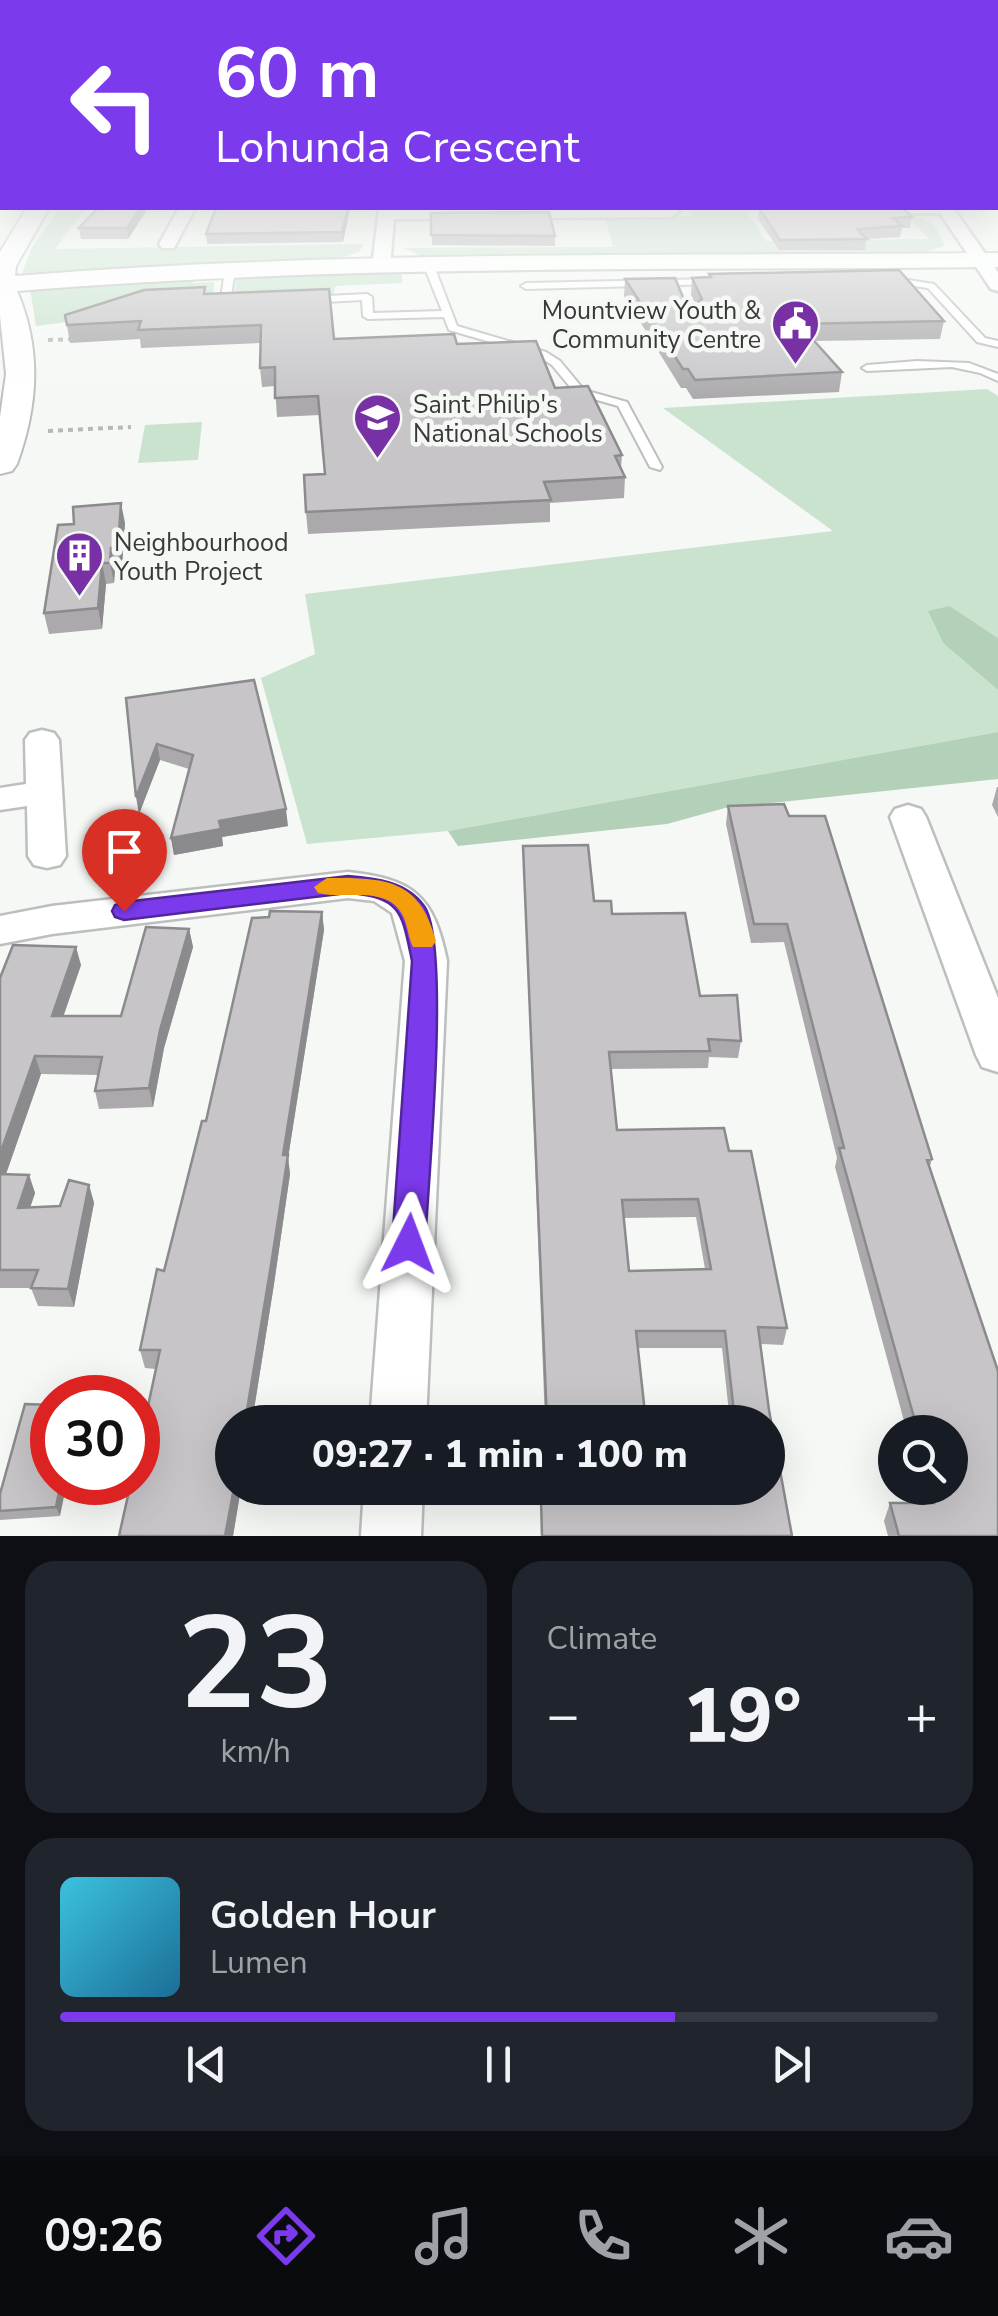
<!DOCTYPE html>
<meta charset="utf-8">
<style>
body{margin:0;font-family:"Nunito Sans",sans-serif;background:#20242c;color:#f1f3f6;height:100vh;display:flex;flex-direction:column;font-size:38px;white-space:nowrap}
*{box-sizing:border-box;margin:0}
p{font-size:32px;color:#9ea1a6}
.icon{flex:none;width:55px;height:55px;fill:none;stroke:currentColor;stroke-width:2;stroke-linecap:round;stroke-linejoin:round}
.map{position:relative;height:1536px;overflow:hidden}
.sheet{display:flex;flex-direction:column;gap:25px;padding:25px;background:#0d0f14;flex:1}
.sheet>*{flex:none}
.top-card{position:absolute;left:0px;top:0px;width:1000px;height:210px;box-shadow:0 10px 40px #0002;background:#7c3aed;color:#fff;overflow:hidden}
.fabs{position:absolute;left:878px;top:1415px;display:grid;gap:20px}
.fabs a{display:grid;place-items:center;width:90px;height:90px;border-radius:50%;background:#171b24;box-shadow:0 10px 40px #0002;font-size:50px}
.speed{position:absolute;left:30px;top:1375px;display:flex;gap:20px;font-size:50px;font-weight:700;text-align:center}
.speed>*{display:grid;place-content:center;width:130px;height:130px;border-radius:50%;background:#171b24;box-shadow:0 10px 40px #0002;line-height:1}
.speed .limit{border:15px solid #d22;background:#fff;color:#111}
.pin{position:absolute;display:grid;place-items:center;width:85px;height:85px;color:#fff;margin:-102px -42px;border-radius:50% 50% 50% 0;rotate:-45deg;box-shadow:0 0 10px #0007}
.pin .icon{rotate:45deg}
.me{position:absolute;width:110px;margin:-55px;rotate:3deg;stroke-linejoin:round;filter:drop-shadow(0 0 8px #0008)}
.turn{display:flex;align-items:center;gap:35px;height:210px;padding:0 50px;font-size:45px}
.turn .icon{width:130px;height:130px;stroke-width:2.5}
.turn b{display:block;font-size:70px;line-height:85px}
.big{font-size:75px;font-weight:800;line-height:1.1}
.sheet .tile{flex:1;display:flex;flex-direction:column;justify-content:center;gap:15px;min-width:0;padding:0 35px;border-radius:30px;background:#20242c}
.sheet .dial{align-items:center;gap:0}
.dial b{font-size:130px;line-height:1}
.song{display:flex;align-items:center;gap:30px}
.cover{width:120px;height:120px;border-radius:15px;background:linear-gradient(135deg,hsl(190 70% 55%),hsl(200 70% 35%))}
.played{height:10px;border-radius:5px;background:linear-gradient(90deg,#7c3aed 70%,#363941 70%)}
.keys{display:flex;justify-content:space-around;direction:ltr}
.heat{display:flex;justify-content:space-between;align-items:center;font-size:55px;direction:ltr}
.sheet .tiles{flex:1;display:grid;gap:25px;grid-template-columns:1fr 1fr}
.tile:last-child{grid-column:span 2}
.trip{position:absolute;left:215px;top:1405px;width:570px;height:100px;border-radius:50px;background:#171b24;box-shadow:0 10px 40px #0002;font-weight:800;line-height:100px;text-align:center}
.tab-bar{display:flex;height:160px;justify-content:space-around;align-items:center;background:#090b0e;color:#9ea1a6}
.tab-bar .icon{width:70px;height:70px}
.tab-bar .active{color:#7c3aed}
.tab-bar b{font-size:45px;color:#f1f3f6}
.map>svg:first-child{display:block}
.green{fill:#c9e3ce}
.forest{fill:#b3d0b8}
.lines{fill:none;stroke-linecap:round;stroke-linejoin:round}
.lane-casing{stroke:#bcbfbd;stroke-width:4}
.street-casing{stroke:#bcbfbd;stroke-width:5}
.secondary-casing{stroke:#bcbfbd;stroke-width:4}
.path{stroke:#b7b9b7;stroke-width:4;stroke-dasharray:5 5;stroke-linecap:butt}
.lane{fill:#fff;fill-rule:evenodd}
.street{fill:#fff;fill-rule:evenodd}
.secondary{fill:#fff;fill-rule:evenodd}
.wall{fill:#aba9ac;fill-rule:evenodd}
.shaded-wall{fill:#8b8a8c}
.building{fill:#c7c5c8;stroke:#8b8a8c;stroke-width:2.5;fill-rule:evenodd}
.route{fill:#7c3aed;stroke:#51269a;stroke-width:2.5}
.slow{fill:#f59e0b}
.labels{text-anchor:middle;stroke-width:9;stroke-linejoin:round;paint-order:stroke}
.far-poi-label{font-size:25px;fill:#383938;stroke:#f5f8f5;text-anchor:start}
</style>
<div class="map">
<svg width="998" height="1536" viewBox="0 0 998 1536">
<rect width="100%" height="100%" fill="#f5f8f5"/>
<!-- green -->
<path class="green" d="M60,208H86L55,249L364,244L359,252L340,258L22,273L31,249Z
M688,208H744L766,241L929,239L905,214C925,216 939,225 944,246L923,253L421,256L404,248L613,247L606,221L610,219L693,216Z
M402,272V283L335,286L333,297L234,299L237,275Z
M195,276L193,283L214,282L213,303L36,326L30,288Z
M987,389L998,396V638L950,606L944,644L998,690V732L448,831L307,844L261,678L315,654L305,594L833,531L663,408Z
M202,422L198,460L138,463L145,425Z"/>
<!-- forest -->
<path class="forest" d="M950,606L998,638V690L944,644L928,611Z
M998,732V779L725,808L667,824L458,846L448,831Z"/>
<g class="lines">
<defs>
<path id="lane" d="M429,263L434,266L457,326L546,352L560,361L584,390L627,402L662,467L660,470L650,467L618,406L576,394L552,365L538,356L449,330L444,317L368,319L363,316L362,300L307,303L302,300L307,297L367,294L372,297L373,313L442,311L424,266Z
M230,268L235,271L231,296L244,300V304L221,298L225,271Z
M889,277L934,284L985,338L998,341V347L977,342L928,288L886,282L884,280Z
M713,279L718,282L716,284L526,289L521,286L526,283Z
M917,361L969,363L998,374V381L980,373L952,367L867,371L862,368L867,365Z"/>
<path id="street" d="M179,208H195L174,248H162L159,244Z
M379,208H673L679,212L671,217L394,219L390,267L381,272L372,267Z
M849,208H953L998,272V291L991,289L940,213L856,214Z
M42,730L54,733L59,740L66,856L60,865L47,868L34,865L28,856L27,806L0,810V788L26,784L25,740L30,733Z
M908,805L921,809L926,817L998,998V1072L982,1067L976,1055L890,817L895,809Z
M348,872C414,879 434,896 447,961L426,1422H370L405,961L392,913L374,901L348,898L52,934L0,944V916L52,906Z
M364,1488H423L421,1536H361Z"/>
<path id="secondary" d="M27,208H49L16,266L15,276C342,250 671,256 998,253V267C672,271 343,264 17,291C42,349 38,406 17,464L12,471L0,474V417L6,374L0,316V252Z"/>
</defs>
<!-- lane casing -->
<use href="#lane" class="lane-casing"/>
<!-- street casing -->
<use href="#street" class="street-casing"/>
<!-- secondary casing -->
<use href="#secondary" class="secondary-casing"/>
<!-- path -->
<path class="path" d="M48,340L75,339
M48,431L131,427"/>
<!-- lane -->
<use href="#lane" class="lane"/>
<!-- street -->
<use href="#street" class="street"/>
<!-- secondary -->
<use href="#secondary" class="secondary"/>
</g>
<!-- wall -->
<path class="wall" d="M98,208H148L128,239H81L79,228Z
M350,208L343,242L207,244L206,234Z
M759,208L912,217L910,228H902L900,237L866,239L865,250H779L758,219Z
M431,213L555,236V246L432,245Z
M709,274L944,321L940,339L815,341L842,372L839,392L693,399L686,388H681L624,296L625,279L696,306L691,295L692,278L709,277Z
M206,294L334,339L457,344L555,388L622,455L621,469L625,477L624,498L550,503V522L308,534L306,512L325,474L320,415L277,417L275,386L262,387L260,368V343L141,348L140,339L70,343L65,315Z
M125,523L122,568L115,569L114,583L106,584L102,629L49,634L44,613Z
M126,698L288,826L222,837L223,846L174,855L171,838L189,769L160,760L139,814Z
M997,787H998V817L992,805Z
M728,806L932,1159L930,1166L998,1536H888L884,1521L890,1503H923L920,1488H950V1432H907L835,1167L837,1158L784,942L751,943L726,824Z
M523,846L612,914L700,996L741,1041L738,1058L709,1057L708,1068L611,1069L617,1130L729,1151L787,1328L783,1345L761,1344L769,1410L792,1536H541V1499H548V1488H652L653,1497L738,1495L737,1488H768V1422H730L722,1348H638L646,1422H545ZM696,1217L705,1269L629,1271L624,1218Z
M322,912L324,930L288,1158L290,1174L274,1284L252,1422H232V1488H241L233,1536H119L156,1369L145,1368L140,1350L269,917Z
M189,929L193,947L164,1048L153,1107L99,1109L95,1091L98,1075L41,1074L6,1174L29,1175L35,1193L30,1207L60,1206L89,1185L94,1203L74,1307L38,1306L31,1288H0V978L81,965L63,1016H121Z
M25,1404L60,1516L0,1520V1494Z"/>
<!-- shaded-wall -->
<path class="shaded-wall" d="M140,208H148L128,239L127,228Z
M348,208H350L343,242L342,232Z
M121,503L125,523L122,568L118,548Z
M111,548L115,569L114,583L110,563Z
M102,563L106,584L102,629L98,608Z
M157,744L160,760L139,814L136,797Z
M286,809L288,826L222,837L223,846L174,855L171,838L219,821Z
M322,912L324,930L288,1158L290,1174L274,1284L252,1422H245L283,1155Z
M189,929L193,947L164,1048L153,1107L149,1088L160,1030Z
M76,947L81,965L57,1035L52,1016Z
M35,1056L41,1074L0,1191V1154Z
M29,1175L35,1193L24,1226L18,1208Z
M89,1185L94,1203L74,1307L68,1289Z
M61,1482H67L60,1516L56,1507Z
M234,1488H241L233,1536H225Z"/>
<!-- building -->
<path class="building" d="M98,208H140L127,228H79Z
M216,208H348L342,232L206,234Z
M759,208H903L912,217L893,218L902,226L857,229L867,239L780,240Z
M549,212L555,236L431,235V213Z
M899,270L944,321L799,324L842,372L695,380L688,369H683L625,279L675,278L685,302L695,306L702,299L692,278L711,277L709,274Z
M205,287L204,294L329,289L334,339L454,334L457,344L536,341L555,388L588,386L622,455L615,456L625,477L544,482L551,500L306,512L304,475L325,474L318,396L275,398V367L260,368L261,325L138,330L141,321L67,325L65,315L144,290Z
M121,503L118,548H111L110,563H102L98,608L44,613L58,525L74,524L73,507Z
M254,680L286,809L219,821L221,829L171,838L193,755L157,744L136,797L126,698Z
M784,804L789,816H825L932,1159L927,1160L998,1371V1536H899L890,1503H934L931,1488H950V1432H918L839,1148H844L787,924H754L728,806Z
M588,845L594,901H611L612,914L685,913L700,996L737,995L741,1041L708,1039L710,1051L609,1052L617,1130L724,1128L729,1151H751L787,1328L758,1327L769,1410L792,1536H542L541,1499H550L549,1488H652L653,1497L743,1495V1488H768V1422H735L725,1331H636L646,1422H547L523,846ZM698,1199L711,1269L629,1271L622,1200Z
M270,911L322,912L283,1155H288L271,1265L245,1422H232L234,1488L225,1536H119L131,1482H138V1453L160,1350H140L157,1269L164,1271L202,1121H206L252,918L269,917Z
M146,927L189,929L160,1030L149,1088L95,1091L102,1057L35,1056L0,1154V978L13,945L76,947L52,1016H121Z
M0,1174L29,1175L18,1208L60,1206L69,1180L89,1185L68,1289L31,1288L38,1270H0Z
M25,1404L52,1405V1482H61L56,1507L0,1511V1494Z"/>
<!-- sky -->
<linearGradient id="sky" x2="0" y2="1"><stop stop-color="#80adc3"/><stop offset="0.46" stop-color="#fafcfa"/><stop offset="1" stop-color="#fafcfa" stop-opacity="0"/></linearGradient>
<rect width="998" height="401" fill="url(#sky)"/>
<!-- route -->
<path class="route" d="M348,876C376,878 407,882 424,906C451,943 428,1185 425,1244L420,1254L409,1258L397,1254L392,1244L412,961C402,913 402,897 348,893L124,920L115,917L112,911L115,905L124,902Z"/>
<!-- slow -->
<path class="slow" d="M327,878C386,878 419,878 436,941L432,947H413C408,937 408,926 403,916C388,884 344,900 318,893L314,887Z"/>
<!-- icons -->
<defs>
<symbol id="civic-pin" viewBox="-11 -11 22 30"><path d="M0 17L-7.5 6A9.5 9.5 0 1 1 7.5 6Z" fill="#7731a4" stroke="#f5f8f5"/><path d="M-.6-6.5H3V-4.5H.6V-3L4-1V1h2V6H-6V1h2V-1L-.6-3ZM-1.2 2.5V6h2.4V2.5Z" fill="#fff"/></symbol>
<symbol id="school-pin" viewBox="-11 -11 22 30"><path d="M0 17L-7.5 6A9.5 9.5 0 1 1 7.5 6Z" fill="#7731a4" stroke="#f5f8f5"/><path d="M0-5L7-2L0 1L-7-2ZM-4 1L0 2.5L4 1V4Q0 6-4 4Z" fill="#fff"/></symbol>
<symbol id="building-pin" viewBox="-11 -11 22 30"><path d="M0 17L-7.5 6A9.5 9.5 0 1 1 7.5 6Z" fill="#7731a4" stroke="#f5f8f5"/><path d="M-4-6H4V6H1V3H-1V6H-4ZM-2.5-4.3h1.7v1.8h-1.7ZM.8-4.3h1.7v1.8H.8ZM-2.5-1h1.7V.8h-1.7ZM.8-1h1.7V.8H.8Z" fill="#fff"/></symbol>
</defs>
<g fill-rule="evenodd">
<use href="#civic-pin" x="768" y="296" width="55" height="75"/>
<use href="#school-pin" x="350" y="390" width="55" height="75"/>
<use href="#building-pin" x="52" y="528" width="55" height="75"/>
</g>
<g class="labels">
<!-- far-poi labels -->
<g class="far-poi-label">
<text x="761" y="319" text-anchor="end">Mountview Youth &amp;<tspan x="761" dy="29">Community Centre</tspan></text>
<text x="413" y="413">Saint Philip's<tspan x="413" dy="29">National Schools</tspan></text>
<text x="114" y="551">Neighbourhood<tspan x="114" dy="29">Youth Project</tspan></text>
</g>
</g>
</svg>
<div class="fabs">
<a><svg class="icon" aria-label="search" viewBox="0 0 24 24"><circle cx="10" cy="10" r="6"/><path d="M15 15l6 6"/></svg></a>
</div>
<div class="speed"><div class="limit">30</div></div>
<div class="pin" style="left:124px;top:911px;background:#d93025"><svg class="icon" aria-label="arrive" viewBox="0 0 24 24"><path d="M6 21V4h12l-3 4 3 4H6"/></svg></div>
<svg class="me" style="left:409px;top:1244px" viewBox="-20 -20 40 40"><path d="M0-17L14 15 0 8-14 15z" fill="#7c3aed" stroke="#fff" stroke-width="4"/></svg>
<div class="trip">09:27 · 1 min · 100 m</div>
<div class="top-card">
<div class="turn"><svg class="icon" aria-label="left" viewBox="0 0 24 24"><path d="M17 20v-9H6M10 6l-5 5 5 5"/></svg><div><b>60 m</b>Lohunda Crescent</div></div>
</div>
</div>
<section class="sheet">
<div class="tiles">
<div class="tile dial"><b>23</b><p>km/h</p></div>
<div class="tile"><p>Climate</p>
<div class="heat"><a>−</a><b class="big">19°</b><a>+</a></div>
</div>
<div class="tile">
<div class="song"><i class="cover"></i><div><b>Golden Hour</b><p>Lumen</p></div></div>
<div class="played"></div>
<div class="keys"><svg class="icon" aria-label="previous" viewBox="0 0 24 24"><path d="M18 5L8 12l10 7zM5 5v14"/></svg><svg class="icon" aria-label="pause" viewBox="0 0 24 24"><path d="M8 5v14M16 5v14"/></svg><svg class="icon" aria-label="next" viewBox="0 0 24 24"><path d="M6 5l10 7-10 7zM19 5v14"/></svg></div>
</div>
</div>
</section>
<nav class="tab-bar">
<b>09:26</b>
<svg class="icon active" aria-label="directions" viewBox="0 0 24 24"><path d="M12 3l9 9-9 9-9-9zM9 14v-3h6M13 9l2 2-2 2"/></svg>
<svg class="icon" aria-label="music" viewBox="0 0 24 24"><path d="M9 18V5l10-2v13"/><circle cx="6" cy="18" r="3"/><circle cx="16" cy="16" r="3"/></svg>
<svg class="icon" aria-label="phone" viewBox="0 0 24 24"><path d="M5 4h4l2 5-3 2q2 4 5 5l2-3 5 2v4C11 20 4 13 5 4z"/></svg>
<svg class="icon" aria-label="climate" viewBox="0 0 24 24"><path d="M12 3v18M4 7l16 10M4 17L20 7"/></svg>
<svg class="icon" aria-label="car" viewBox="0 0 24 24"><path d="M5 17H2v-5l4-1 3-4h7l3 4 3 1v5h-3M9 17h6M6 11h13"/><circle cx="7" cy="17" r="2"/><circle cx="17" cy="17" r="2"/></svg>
</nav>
